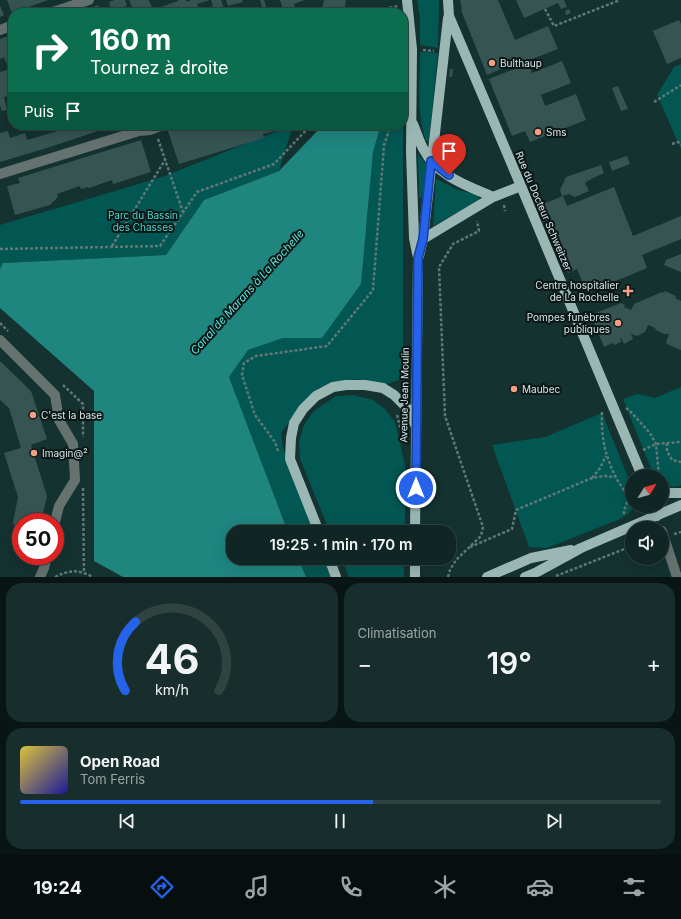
<!DOCTYPE html>
<html lang="fr">
<meta charset="utf-8">
<style>
body{margin:0;font-family:Inter,sans-serif;background:#182e2c;color:#f1f3f6;height:100vh;display:flex;flex-direction:column;font-size:15px;white-space:nowrap}
*{box-sizing:border-box;margin:0}
p{font-size:13px;color:#9ba5a6}
.icon{flex:none;width:22px;height:22px;fill:none;stroke:currentColor;stroke-width:2;stroke-linecap:round;stroke-linejoin:round}
.map{position:relative;height:577px;overflow:hidden}
.details{display:flex;flex-direction:column;gap:6px;padding:6px;background:#081514;flex:1}
.details>*{flex:none}
.guide{position:absolute;left:8px;top:8px;width:400px;height:122px;border-radius:16px;box-shadow:0 4px 16px #0002,0 0 0 1px #2f4341;background:#0b6e4f;color:#fff;overflow:hidden}
.needle{width:26px;rotate:53deg}
.fabs{position:absolute;left:625px;top:469px;display:grid;gap:8px}
.fabs a{display:grid;place-items:center;width:44px;height:44px;border-radius:50%;background:#0f2624;box-shadow:0 4px 16px #0002,0 0 0 1px #2f4341;font-size:20px}
.speed{position:absolute;left:12px;top:513px;display:flex;gap:8px;font-size:20px;font-weight:700;text-align:center}
.speed>*{display:grid;place-content:center;width:52px;height:52px;border-radius:50%;background:#0f2624;box-shadow:0 4px 16px #0002,0 0 0 1px #2f4341;line-height:1}
.speed .limit{border:6px solid #d22;background:#fff;color:#111}
.pin{position:absolute;display:grid;place-items:center;width:34px;height:34px;color:#fff;margin:-41px -17px;border-radius:50% 50% 50% 0;rotate:-45deg;box-shadow:0 0 4px #0007}
.pin .icon{rotate:45deg}
.me{position:absolute;width:44px;margin:-22px;rotate:0deg;stroke-linejoin:round;filter:drop-shadow(0 0 3px #0008)}
.turn{display:flex;align-items:center;gap:14px;height:84px;padding:0 16px;font-size:18px}
.turn .icon{width:52px;height:52px;stroke-width:2.5}
.turn b{display:block;font-size:28px;line-height:34px}
.then{display:flex;align-items:center;height:38px;padding:0 16px;background:#0003;gap:8px;font-size:15px}
.big{font-size:30px;font-weight:600;line-height:1.1}
.details .widget{flex:1;display:flex;flex-direction:column;justify-content:center;gap:6px;min-width:0;padding:0 14px;border-radius:16px;background:#182e2c}
.details .dial{align-items:center;gap:0}
.dial svg{height:104px;overflow:visible;fill:none;stroke:#2f4341;stroke-width:7;stroke-linecap:round;text-anchor:middle}
.dial text{fill:#f1f3f6;stroke:none}
.song{display:flex;align-items:center;gap:12px}
.cover{width:48px;height:48px;border-radius:6px;background:linear-gradient(135deg,hsl(50 70% 55%),hsl(240 70% 35%))}
.played{height:4px;border-radius:2px;background:linear-gradient(90deg,#2563eb 55%,#2f4341 55%)}
.keys{display:flex;justify-content:space-around;direction:ltr}
.heat{display:flex;justify-content:space-between;align-items:center;font-size:22px;direction:ltr}
.details .tiles{flex:1;display:grid;gap:6px;grid-template-columns:1fr 1fr}
.widget:last-child{grid-column:span 2}
.trip{position:absolute;left:226px;top:525px;width:230px;height:40px;border-radius:16px;background:#0f2624;box-shadow:0 4px 16px #0002,0 0 0 1px #2f4341;font-weight:600;line-height:40px;text-align:center}
.menu{display:flex;height:64px;justify-content:space-around;align-items:center;background:#060f0e;color:#9ba5a6}
.menu .icon{width:28px;height:28px}
.menu .on{color:#2563eb}
.menu b{font-size:18px;color:#f1f3f6}
.map>svg:first-child{display:block}
.green{fill:#035753}
.water{fill:#1f857f}
.building{fill:#365452}
.lines{fill:none;stroke-linecap:round;stroke-linejoin:round}
.path{stroke:#607977;stroke-width:2.5;stroke-dasharray:3 2;stroke-linecap:butt}
.minor{stroke:#647270;stroke-width:10}
.major{stroke:#9bb7b4;stroke-width:10}
.route-casing{stroke:#184099;stroke-width:10}
.route{stroke:#2563eb;stroke-width:7}
.poi-dot{fill:#f39f84;stroke:#0b1716;stroke-width:1.5}
.labels{text-anchor:middle;stroke-width:4;stroke-linejoin:round;paint-order:stroke}
.poi-label{font-size:10px;fill:#d5e6e4;stroke:#0b1716;text-anchor:start}
.street-label{font-size:10px;fill:#d5e6e4;stroke:#0b1716}
.park-label{font-size:10px;fill:#4bd7cd;stroke:#0b1716}
.water-label{font-size:11px;font-style:italic;fill:#5fe8de;stroke:#0b1716}
</style>
<div class="map">
<svg width="681" height="577" viewBox="0 0 681 577">
<rect width="100%" height="100%" fill="#143230"/>
<!-- green -->
<path class="green" d="M417,0H439L438,48L420,45V18Z
M420,52L438,53L429,141H426C416,113 420,81 420,52Z
M681,64V149L657,95L674,67Z
M403,109V379L380,386L358,379L338,382L319,388L304,401L281,433L283,448L314,532H288L229,377L248,350L283,338H322L361,284L373,152L381,125H403Z
M293,125L279,171L204,200L166,255L3,263L0,269V225L162,177Z
M418,154L427,165L423,197L419,198Z
M436,179L458,190L478,195L479,197L478,201L433,226Z
M681,387V485C675,488 667,487 662,483V476H654L623,399L637,394L655,398Z
M354,395L373,400L385,409L395,422L405,465V532H330L300,459L299,442L304,425L314,411L336,396Z
M602,413L632,487V506H634L629,513L620,519L547,548L529,547L492,445L545,437Z
M298,558H324L331,577H306Z
M341,558H404V577H349Z"/>
<!-- water -->
<path class="water" d="M323,125H381L373,152L361,284L322,338H283L248,350L229,377L288,532H233V558H298L306,577H123L94,561V391L0,308V269L3,263L166,255L204,200L279,171Z"/>
<!-- building -->
<path class="building" d="M7,0H48L12,13Z
M115,0H125L127,6L120,8L122,13H112L109,2Z
M129,0H149L153,10L178,1V0H186L187,2L191,0H210L197,4L201,13H135Z
M211,0H221L225,11L234,9L235,13H212L210,7L213,6Z
M226,0H242L243,2L228,6Z
M260,0H264L268,13H256L263,10Z
M280,0H305L294,4L297,13H284Z
M324,0H346L344,13H315L317,8L322,10Z
M460,0H498L515,40L548,26L558,49L527,61L532,73L562,61L571,83L541,95L545,106L576,94L586,120L530,142L525,131L512,136L489,79L524,65L522,60L487,75L461,10H462Z
M516,0H564L567,7L561,9L558,3L524,18Z
M98,5L101,13H77Z
M0,6L4,15L0,17Z
M569,9L571,13L566,15L565,11Z
M679,20L681,24V58L667,64L653,31Z
M13,34V63L7,65L4,57L0,59V39Z
M450,69H453L452,77H449Z
M7,70L13,89V97H12L11,95L4,97L7,110L2,111L0,105V72Z
M403,84H405L406,101H403Z
M618,86L628,109L621,111L612,88Z
M75,125H116L50,147L0,162V133L8,131L10,138L25,133L27,140L75,126Z
M187,125H281L275,127L276,131L263,134L264,138L179,164L168,131Z
M141,140L151,172L113,184L112,180L89,188L88,187L81,189L80,186L57,194L58,197L50,205L15,215L7,186L20,183L18,178Z
M627,156L630,164L612,171L609,162Z
M601,165L604,173L589,180L585,183L589,191L575,197L569,194L562,196L560,190L566,177Z
M614,187L633,236L681,216V239L642,255L647,268L587,293L577,269L568,273L540,205L563,196L567,206Z
M681,254V272L664,265L666,260Z
M665,291L676,296L675,298L681,301V350L667,344L666,342L669,334H664L656,330L655,328L648,325L645,332L637,336L631,334L633,339L624,344L621,338H620L621,342L614,345L613,343L604,347L592,317L594,316L593,314L621,303L625,305L624,307L631,310L634,304L662,292L664,293Z
M0,361L31,391L47,439L31,445L47,496L41,522H21V537L17,536L13,522L18,497L4,453L21,448L9,408L0,400Z"/>
<g class="lines">
<!-- path -->
<path class="path" d="M545,9L554,26L620,0
M365,13L398,6
M423,50L434,51
M654,102L681,85
M158,139L183,212
M672,144L678,142L681,145
M504,205L505,211
M112,246L165,160
M0,249L160,246L197,192L274,164L311,125
M0,323L8,331
M63,385L83,404V437
M626,408L630,411L650,433L656,444L659,476
M602,412C601,438 605,455 616,478C619,483 626,492 627,497C629,503 623,508 624,515
M397,415L404,441
M667,443V451L672,460L681,462
M643,450L656,444L681,442
M278,451L275,442L255,415L242,375L244,363L256,356L327,346L373,290L384,145L391,125
M592,478L600,468L606,456
M83,488L84,572
M674,534L681,532
M470,547L512,529L516,510L592,478L603,476L616,477
M556,576L632,546
M55,577C69,570 78,569 93,577
M448,577L450,570L456,560L481,536L483,527L445,416L439,267L453,244L479,231L477,221"/>
<!-- minor -->
<path class="minor" d="M50,13L89,0
M0,30L13,25
M0,174L139,131L150,130L163,125
M0,340L55,395L59,420L73,444L75,480L59,506L55,522
M662,531L677,577
M40,577L44,568L47,556"/>
<!-- major -->
<path class="major" d="M407,0L412,49L411,152L414,238L418,258L415,532
M448,0L449,16L521,186L642,476
M413,124C417,133 419,142 424,150C437,176 468,186 493,197
M423,239L493,197L521,186
M419,256L423,239L448,18
M662,491L669,493H681
M653,506L657,516
M319,532L290,459L291,438L294,423L303,409L316,396L333,387L346,385H365L383,388L394,395L410,411L414,423
M329,558L336,577
M415,577V558
M487,577L531,558L571,550
M525,577L537,572L581,548L681,505"/>
</g>
<g class="lines">
<defs>
<path id="route" d="M416,488L418,258L423,239L431,161L449,175"/>
</defs>
<!-- route casing -->
<use href="#route" class="route-casing"/>
<!-- route -->
<use href="#route" class="route"/>
</g>
<!-- markers -->
<g class="poi-dot">
<circle cx="492" cy="63" r="4"/>
<circle cx="538" cy="132" r="4"/>
<path d="M626 285h4v4h4v4h-4v4h-4v-4h-4v-4h4z"/>
<circle cx="618" cy="323" r="4"/>
<circle cx="514" cy="389" r="4"/>
<circle cx="33" cy="415" r="4"/>
<circle cx="34" cy="453" r="4"/>
</g>
<g class="labels">
<!-- poi labels -->
<g class="poi-label">
<text x="500" y="67">Bulthaup</text>
<text x="546" y="136">Sms</text>
<text x="619" y="289" text-anchor="end">Centre hospitalier<tspan x="619" dy="12">de La Rochelle</tspan></text>
<text x="610" y="321" text-anchor="end">Pompes funèbres<tspan x="610" dy="12">publiques</tspan></text>
<text x="522" y="393">Maubec</text>
<text x="41" y="419">C'est la base</text>
<text x="42" y="457">Imagin@²</text>
</g>
<!-- street labels -->
<g class="street-label">
<text transform="translate(544 211) rotate(67)" y="4">Rue du Docteur Schweitzer</text>
<text transform="translate(404 395) rotate(-89)" y="4">Avenue Jean Moulin</text>
</g>
<!-- park labels -->
<g class="park-label">
<text x="143" y="219">Parc du Bassin<tspan x="143" dy="12">des Chasses</tspan></text>
</g>
<!-- water labels -->
<g class="water-label">
<text transform="translate(247 292) rotate(-48)" y="4">Canal de Marans à La Rochelle</text>
</g>
</g>
</svg>
<div class="fabs">
<a><svg class="needle" viewBox="-14 -14 28 28"><path d="M0-13l5 13h-10z" fill="#e53935"/><path d="M0 13l5-13h-10z" fill="#9ba5a6"/></svg></a>
<a><svg class="icon" aria-label="sound" viewBox="0 0 24 24"><path d="M4 9h4l5-4v14l-5-4H4zM17 9q2 3 0 6"/></svg></a>
</div>
<div class="speed"><div class="limit">50</div></div>
<div class="pin" style="left:449px;top:175px;background:#d93025"><svg class="icon" aria-label="arrive" viewBox="0 0 24 24"><path d="M6 21V4h12l-3 4 3 4H6"/></svg></div>
<svg class="me" style="left:416px;top:488px" viewBox="-20 -20 40 40"><circle r="17" fill="#2563eb" stroke="#fff" stroke-width="3"/><path d="M0-11L8 9 0 5-8 9z" fill="#fff"/></svg>
<div class="trip">19:25 · 1 min · 170 m</div>
<div class="guide">
<div class="turn"><svg class="icon" aria-label="right" viewBox="0 0 24 24"><path d="M7 20v-9h11M14 6l5 5-5 5"/></svg><div><b>160 m</b>Tournez à droite</div></div>
<div class="then">Puis<svg class="icon" aria-label="arrive" viewBox="0 0 24 24"><path d="M6 21V4h12l-3 4 3 4H6"/></svg></div>
</div>
</div>
<section class="details">
<div class="tiles">
<div class="widget dial"><svg viewBox="0 0 100 80">
<path d="M14 69A42 42 0 1 1 86 69"/>
<path d="M14 69A42 42 0 0 1 22 16" stroke="#2563eb"/>
<text x="50" y="56" font-size="32" font-weight="700">46</text>
<text x="50" y="72" font-size="11">km/h</text>
</svg></div>
<div class="widget"><p>Climatisation</p>
<div class="heat"><a>−</a><b class="big">19°</b><a>+</a></div>
</div>
<div class="widget">
<div class="song"><i class="cover"></i><div><b>Open Road</b><p>Tom Ferris</p></div></div>
<div class="played"></div>
<div class="keys"><svg class="icon" aria-label="previous" viewBox="0 0 24 24"><path d="M18 5L8 12l10 7zM5 5v14"/></svg><svg class="icon" aria-label="pause" viewBox="0 0 24 24"><path d="M8 5v14M16 5v14"/></svg><svg class="icon" aria-label="next" viewBox="0 0 24 24"><path d="M6 5l10 7-10 7zM19 5v14"/></svg></div>
</div>
</div>
</section>
<nav class="menu">
<b>19:24</b>
<svg class="icon on" aria-label="directions" viewBox="0 0 24 24"><path d="M12 3l9 9-9 9-9-9zM9 14v-3h6M13 9l2 2-2 2"/></svg>
<svg class="icon" aria-label="music" viewBox="0 0 24 24"><path d="M9 18V5l10-2v13"/><circle cx="6" cy="18" r="3"/><circle cx="16" cy="16" r="3"/></svg>
<svg class="icon" aria-label="phone" viewBox="0 0 24 24"><path d="M5 4h4l2 5-3 2q2 4 5 5l2-3 5 2v4C11 20 4 13 5 4z"/></svg>
<svg class="icon" aria-label="climate" viewBox="0 0 24 24"><path d="M12 3v18M4 7l16 10M4 17L20 7"/></svg>
<svg class="icon" aria-label="car" viewBox="0 0 24 24"><path d="M5 17H2v-5l4-1 3-4h7l3 4 3 1v5h-3M9 17h6M6 11h13"/><circle cx="7" cy="17" r="2"/><circle cx="17" cy="17" r="2"/></svg>
<svg class="icon" aria-label="filters" viewBox="0 0 24 24"><path d="M4 7h16M4 17h16"/><circle cx="9" cy="7" r="2"/><circle cx="15" cy="17" r="2"/></svg>
</nav>
